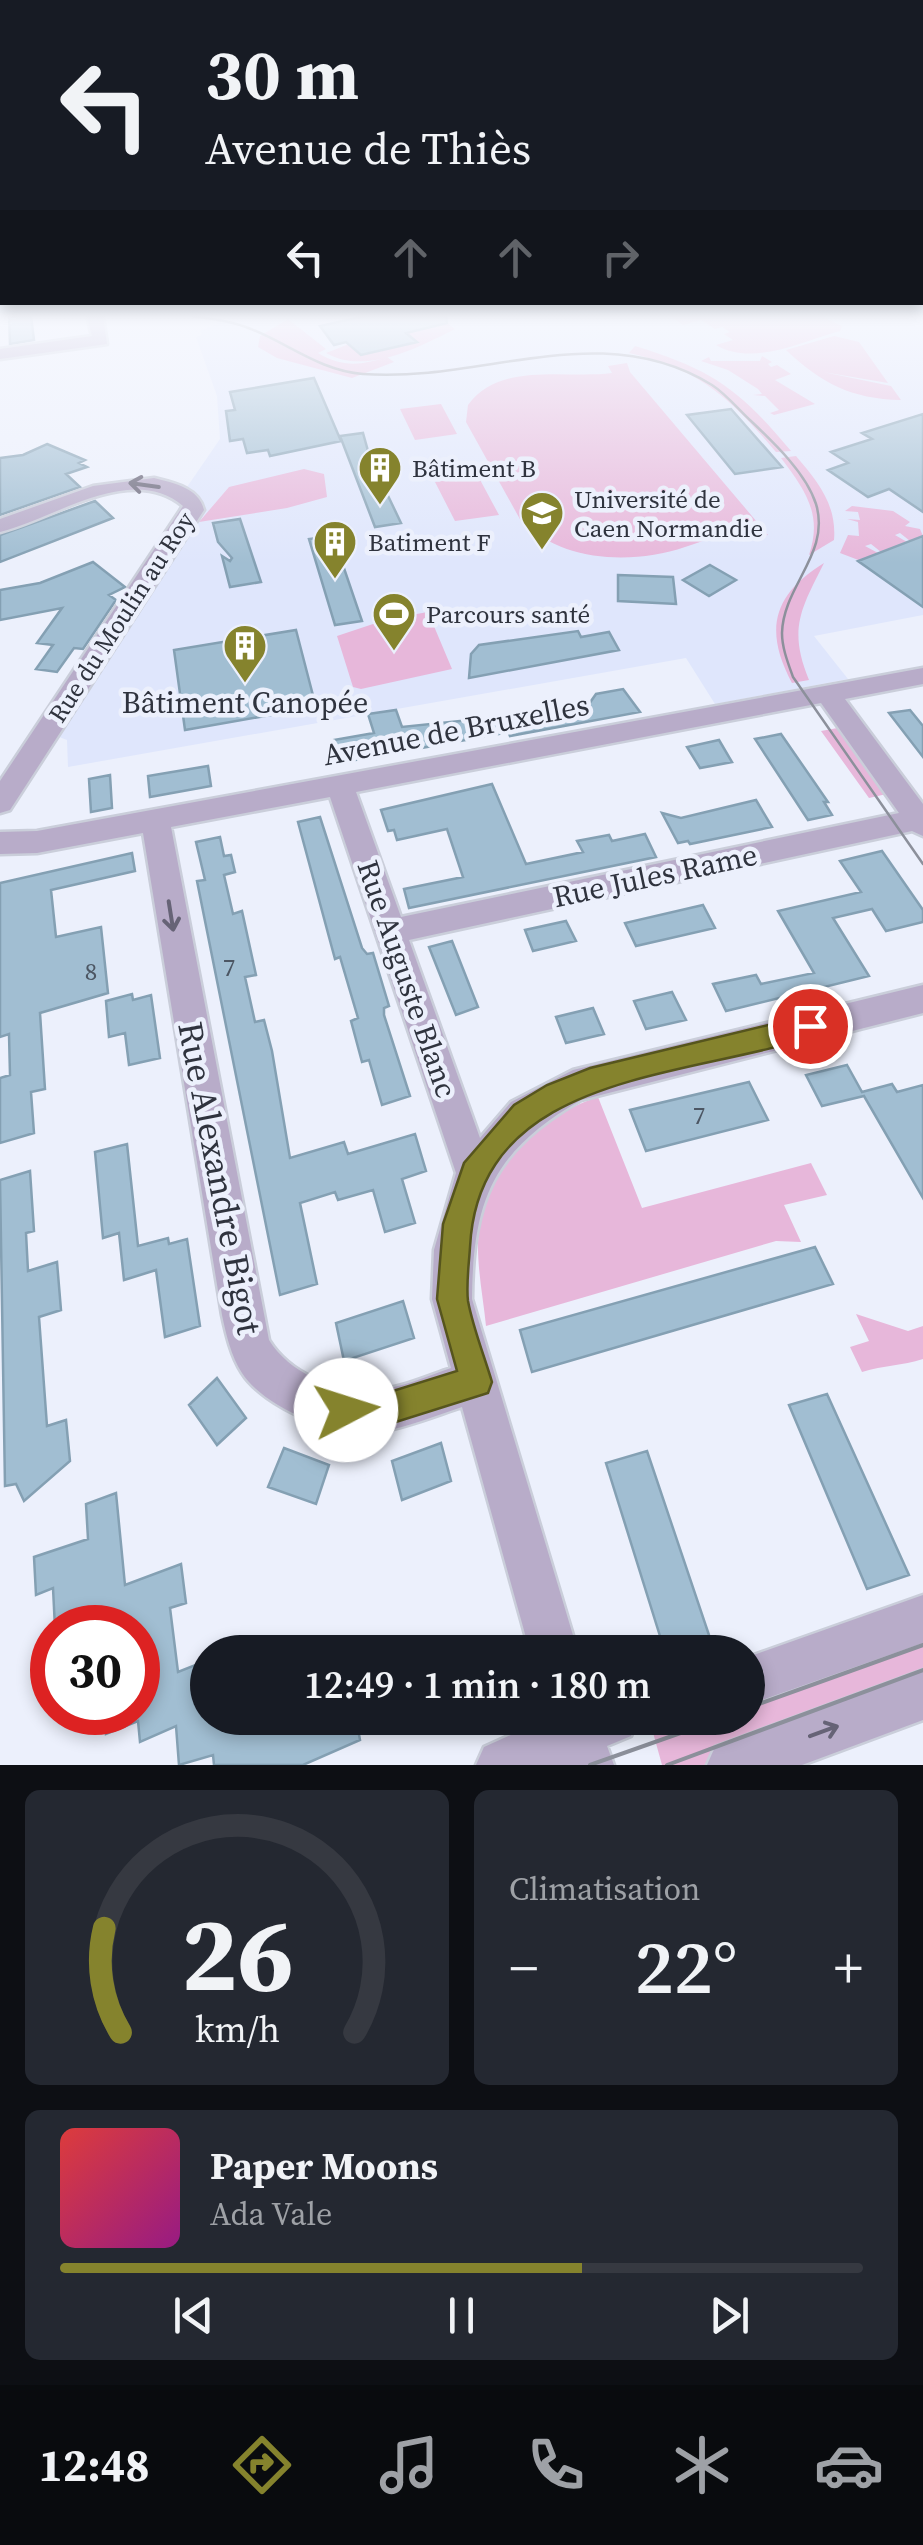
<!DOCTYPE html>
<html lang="fr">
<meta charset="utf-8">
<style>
body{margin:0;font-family:"Source Serif 4",serif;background:#242831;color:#f1f3f6;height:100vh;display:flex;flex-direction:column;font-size:38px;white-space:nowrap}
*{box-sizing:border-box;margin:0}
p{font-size:32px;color:#9ea1a6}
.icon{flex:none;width:55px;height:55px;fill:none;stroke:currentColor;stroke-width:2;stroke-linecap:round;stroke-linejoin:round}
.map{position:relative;height:1765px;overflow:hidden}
.sheet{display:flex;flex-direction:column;gap:25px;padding:25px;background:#0d0f14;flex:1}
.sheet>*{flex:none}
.hud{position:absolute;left:0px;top:0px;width:925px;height:305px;box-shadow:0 5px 15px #0003;background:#171b24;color:#f1f3f6;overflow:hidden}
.speed{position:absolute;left:30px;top:1605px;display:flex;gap:20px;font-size:50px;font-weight:700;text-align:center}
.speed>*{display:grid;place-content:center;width:130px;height:130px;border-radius:50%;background:#171b24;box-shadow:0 5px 15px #0003;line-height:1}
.speed .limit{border:15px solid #d22;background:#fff;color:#111}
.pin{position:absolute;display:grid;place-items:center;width:85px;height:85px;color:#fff;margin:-42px;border:5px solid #fff;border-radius:50%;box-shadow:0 2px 10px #0007}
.me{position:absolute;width:110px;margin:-55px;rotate:85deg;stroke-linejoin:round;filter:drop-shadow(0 0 8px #0008)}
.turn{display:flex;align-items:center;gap:35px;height:210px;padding:0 40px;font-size:45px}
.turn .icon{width:130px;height:130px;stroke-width:2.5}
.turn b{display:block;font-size:70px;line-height:85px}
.lanes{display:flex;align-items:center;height:95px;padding:0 40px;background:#0003;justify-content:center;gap:50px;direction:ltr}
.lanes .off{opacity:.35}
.big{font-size:75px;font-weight:600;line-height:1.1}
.sheet .widget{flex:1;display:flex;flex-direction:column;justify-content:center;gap:15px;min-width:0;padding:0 35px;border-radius:15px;background:#242831}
.sheet .dial{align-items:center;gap:0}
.dial svg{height:260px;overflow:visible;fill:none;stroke:#363941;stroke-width:7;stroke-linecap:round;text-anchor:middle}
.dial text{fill:#f1f3f6;stroke:none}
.song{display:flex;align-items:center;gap:30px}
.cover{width:120px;height:120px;border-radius:15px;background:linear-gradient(135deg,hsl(0 70% 55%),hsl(310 70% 35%))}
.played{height:10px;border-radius:5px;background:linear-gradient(90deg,#85832d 65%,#363941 65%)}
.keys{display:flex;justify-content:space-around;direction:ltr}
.heat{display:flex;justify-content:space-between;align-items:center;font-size:55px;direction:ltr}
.sheet .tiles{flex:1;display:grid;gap:25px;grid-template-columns:1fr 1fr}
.widget:last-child{grid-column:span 2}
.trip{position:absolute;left:190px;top:1635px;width:575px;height:100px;border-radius:50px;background:#171b24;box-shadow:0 5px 15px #0003;font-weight:600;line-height:100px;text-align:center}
.menu{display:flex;height:160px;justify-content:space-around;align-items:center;background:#090b0e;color:#9ea1a6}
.menu .icon{width:70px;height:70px}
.menu .current{color:#85832d}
.menu b{font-size:45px;color:#f1f3f6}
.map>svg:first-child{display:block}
.built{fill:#dfe6fc}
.green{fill:#e7b7da}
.building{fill:#a1bed2;stroke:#84a0b3;stroke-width:2.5}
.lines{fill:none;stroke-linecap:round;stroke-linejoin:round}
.minor-casing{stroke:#caceda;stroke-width:5}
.minor{fill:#b8acc9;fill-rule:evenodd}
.tram-far1{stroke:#8c909b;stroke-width:2.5}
.tram{stroke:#8c909b;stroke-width:4}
.oneway{stroke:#666376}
.route{fill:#85832d;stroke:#56551d;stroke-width:2.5}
.labels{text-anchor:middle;stroke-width:9;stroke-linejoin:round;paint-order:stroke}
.far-poi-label{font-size:25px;fill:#2f333e;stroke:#ecf0fc;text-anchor:start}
.far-street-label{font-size:25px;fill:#2f333e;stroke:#ecf0fc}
.number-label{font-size:25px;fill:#4c5663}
.poi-label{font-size:30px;fill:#2f333e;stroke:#ecf0fc}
.street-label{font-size:30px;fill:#2f333e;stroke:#ecf0fc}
.near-street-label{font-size:35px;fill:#2f333e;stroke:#ecf0fc}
</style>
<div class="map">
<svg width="923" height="1765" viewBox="0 0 923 1765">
<rect width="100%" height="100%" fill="#ecf0fc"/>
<!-- built -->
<path class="built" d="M222,316H916L923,323V615L814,636L848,679L715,704L686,658L68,767L67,740L59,737L131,625L187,487L220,439L217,396L196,337L202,335L200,331L230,318Z"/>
<!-- green -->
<path class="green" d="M670,316H821L842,326L840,331C803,341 753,367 716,345L733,340L724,334L730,332L722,327L715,329L701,320L683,325Z
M288,319L326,349L318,353C343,368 362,365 387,357L394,362L352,378L277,358L258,347L260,336Z
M447,323L455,329C421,346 366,376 326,353L349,344L361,355L416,342L406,333Z
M834,336L859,342L888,383L823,372L891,386L901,400C851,399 821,383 786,350Z
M635,346C713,370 739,389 791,451L776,452C731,399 700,369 629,353Z
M762,356L772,362L768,364L771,367L777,365L791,374L775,380L815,404L774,415L770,413L779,410L765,396L753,395L762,394L758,389L728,370L701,361L709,357L711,361H760Z
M627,363L630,372L768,535L745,539L738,531C718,534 704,541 685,547C632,565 562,562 521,521L466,422L468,405C500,361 566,379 612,373L608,366Z
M441,404L457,434L415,440L400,409Z
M796,456C817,481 837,504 834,540L809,555C823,514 805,490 781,458Z
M304,469L324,474L327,497L287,508L199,522L229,487Z
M478,476L499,515L455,521L435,482Z
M852,506L893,511L910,522L905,526L920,529L923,536L910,541L900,533L895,535L907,542L881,552L871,544L865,546L878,553L861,561L840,553L848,535L859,536L858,522L847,519L860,520L858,512L845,511Z
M824,563C801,609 788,629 809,680L792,683C763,629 774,594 824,563Z
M428,612L452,669L361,689L353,687L337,636L388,619Z
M843,727L891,793L869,798L821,731Z
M598,1097L642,1208L811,1163L827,1195L784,1205L801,1242L776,1241L486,1326C483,1294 474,1255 480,1223C492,1163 542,1115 598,1097Z
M856,1314L908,1331L923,1326V1359C902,1366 884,1365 862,1372L850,1347L869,1341Z
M923,1628V1687L711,1765H662L649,1718H748V1690Z"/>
<!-- building -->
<path class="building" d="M9,316H31L34,340L10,344Z
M365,316H446L447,323L406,333L417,342L361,355L346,342L334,345L320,326Z
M314,378L341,441L270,456L268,450L247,453L243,439L230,441L226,411L235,410L230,392Z
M731,409L782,467L735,474L687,415Z
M923,414V512L889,489L868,497L828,470L848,463L831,452L872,439L862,433Z
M363,433L370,458L401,523L375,527L340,436Z
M47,444L85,460L79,463L87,467L66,474L80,487L0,515V458L23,455Z
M95,501L113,518L0,562V535Z
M240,519L261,582L230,587L222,556L230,561L232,558L218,542L213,523Z
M333,536L362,621L335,625L309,539Z
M923,536V607L858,561Z
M93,562L125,587L109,595L116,600L83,649L74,648L57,672L36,669L53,645L37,643L62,608L0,620V590L40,583Z
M710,565L736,580L709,596L683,580Z
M618,575L673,577L676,604L618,601Z
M296,630L316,707L185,730L174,650Z
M578,631L581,637L609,632L619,650L469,678L471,654L479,645Z
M623,689L640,712L510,736L503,718L589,704L596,694Z
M396,710L402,727L498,717L504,733L339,763L334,740L374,733L368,714Z
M910,710L923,726V757L889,713Z
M781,734L828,802H824L832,815L808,820L755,739Z
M719,740L732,762L700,768L687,747Z
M208,766L211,786L150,797L148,776Z
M110,775L112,808L91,812L89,779Z
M492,784L526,864L583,852L577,841L609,835L612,841L645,834L656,857L409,908L404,889L463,877L447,829L397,840L394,830L388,831L381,810Z
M756,800L772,827L690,844L688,841L678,843L662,813L681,818Z
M320,817L362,948L367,954L373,953L389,1006L384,1008V1015L410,1096L382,1105L369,1060L362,1062L351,1021L358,1018L340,957L335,959L298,822Z
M220,837L224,856L231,855L235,872L224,875L233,914L242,911L256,975L245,977L255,1022L264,1020L272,1051L290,1158L344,1142L348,1154L415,1134L426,1171L402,1179L415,1223L385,1232L373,1190L338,1200L335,1192L300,1203L317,1284L280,1295L197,881L205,880L196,842Z
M882,851L923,910V922L886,931L872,909L833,918L869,976L726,1011L713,984L756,975L761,984L814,973L778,911L861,892L840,861Z
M132,853L135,871L51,890L56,937L101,927L108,993L40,1013L45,1089L31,1092L34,1133L0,1143V1078L10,1075L9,1034L0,1037V883Z
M703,905L715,928L636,946L625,923Z
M566,921L576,941L533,951L525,930Z
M452,941L478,1007L456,1015L429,947Z
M672,992L686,1020L646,1029L634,1001Z
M132,994L133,1000L151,995L160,1058L129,1065L125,1033L109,1037L106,1001Z
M593,1008L604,1034L566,1043L556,1017Z
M847,1065L862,1092L892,1084L897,1092L923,1085V1198L864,1096L822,1106L806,1075Z
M749,1082L768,1120L646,1151L630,1110Z
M127,1144L138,1246L168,1238L169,1244L187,1239L200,1326L165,1337L156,1270L124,1280L119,1233L103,1238L95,1152Z
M30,1171L34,1231L26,1233L28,1271L57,1262L61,1310L39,1317L47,1426L66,1420L70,1461L24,1501L16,1484L5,1486L0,1180Z
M815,1247L833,1284L532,1372L520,1330Z
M403,1301L414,1338L344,1361L336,1323Z
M217,1378L246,1418L217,1445L189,1405Z
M827,1394L909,1575L867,1589L789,1405Z
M441,1443L451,1481L402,1500L392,1461Z
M284,1448L329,1465L316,1504L268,1487Z
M647,1451L712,1644L686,1652H665L606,1463Z
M116,1493L125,1585L181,1564L186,1603L170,1608L178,1672L208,1660V1718H356L360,1740L303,1765H214L213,1755L179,1765L176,1726L140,1742L138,1721L106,1734L105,1712H138V1628H55L53,1588L36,1595L34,1557L88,1539L86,1504Z"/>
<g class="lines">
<defs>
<path id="minor" d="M87,316H103L107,344L0,359V349L92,336Z
M154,478C174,483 199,488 204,510L10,810L0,813V781L183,506C131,462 54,519 0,532V519L93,486Z
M923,668V684L845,699L923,804V836L912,831L409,940L480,1138L511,1102L573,1070L923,985V1013L581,1100C493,1151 473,1199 472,1299L578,1652H530L462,1407C435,1416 408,1427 380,1432C341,1440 263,1407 242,1373C231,1356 226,1334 222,1315L143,833L37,853L0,854V832L37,831ZM821,703L899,813L401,917L356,792ZM330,797L456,1173L434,1250L432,1299L451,1368C427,1376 399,1389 374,1390C335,1392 290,1374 269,1340L171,827Z
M923,1595V1643L748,1705V1657Z
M923,1670V1720L802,1765H707L715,1747Z
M548,1718H638L631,1736L607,1746L614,1765H476L484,1747Z"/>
</defs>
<!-- minor casing -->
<use href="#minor" class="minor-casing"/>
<!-- minor -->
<use href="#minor" class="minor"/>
<!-- tram-far1 -->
<path class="tram-far1" d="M192,316C212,319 232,321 251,329C289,344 321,371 363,374C484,383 599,316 712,385C726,394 738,409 751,421C774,443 806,473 816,504C831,553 783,586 782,633C782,648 788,663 793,677L923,864"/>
<!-- tram -->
<path class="tram" d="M748,1708L923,1645
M590,1765L723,1718
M667,1765L923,1670"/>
</g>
<!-- one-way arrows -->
<defs><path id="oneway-shaft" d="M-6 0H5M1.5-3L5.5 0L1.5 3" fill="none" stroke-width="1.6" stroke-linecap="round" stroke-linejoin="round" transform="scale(2.5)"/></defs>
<g class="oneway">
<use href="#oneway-shaft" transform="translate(144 485) rotate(-172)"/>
<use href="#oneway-shaft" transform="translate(171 916) rotate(81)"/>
<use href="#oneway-shaft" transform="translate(824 1731) rotate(-20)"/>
</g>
<!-- sky -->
<linearGradient id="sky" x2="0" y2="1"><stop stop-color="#73bade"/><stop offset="0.56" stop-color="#f6f8fe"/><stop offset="1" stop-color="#f6f8fe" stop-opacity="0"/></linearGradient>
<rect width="923" height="563" fill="url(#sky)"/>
<!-- route -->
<path class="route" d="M810,1015L819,1018L822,1026L819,1034C694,1079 479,1069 470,1247C469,1264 466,1284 468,1301C473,1328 484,1355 492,1382L488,1393L377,1428L335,1422L330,1410L335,1399L346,1394L377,1396L457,1371L437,1299L443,1224L464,1163L514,1105L547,1085L590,1068Z"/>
<!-- icons -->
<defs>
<symbol id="building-pin" viewBox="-11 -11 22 30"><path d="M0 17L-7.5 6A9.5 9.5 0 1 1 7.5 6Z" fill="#85832d" stroke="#ecf0fc"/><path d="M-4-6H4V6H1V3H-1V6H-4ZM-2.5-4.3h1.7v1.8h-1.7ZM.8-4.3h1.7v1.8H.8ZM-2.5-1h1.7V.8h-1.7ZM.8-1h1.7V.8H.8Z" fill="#fff"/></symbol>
<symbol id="university-pin" viewBox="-11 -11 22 30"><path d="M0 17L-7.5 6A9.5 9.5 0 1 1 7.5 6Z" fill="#85832d" stroke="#ecf0fc"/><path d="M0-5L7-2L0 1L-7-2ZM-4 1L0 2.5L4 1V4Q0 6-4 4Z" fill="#fff"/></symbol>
<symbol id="stadium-pin" viewBox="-11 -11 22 30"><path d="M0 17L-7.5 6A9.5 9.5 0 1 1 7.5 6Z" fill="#85832d" stroke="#ecf0fc"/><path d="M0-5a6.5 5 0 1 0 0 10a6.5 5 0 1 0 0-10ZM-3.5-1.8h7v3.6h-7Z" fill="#fff"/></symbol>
</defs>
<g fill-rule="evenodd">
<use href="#building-pin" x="355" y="443" width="50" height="68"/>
<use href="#university-pin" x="517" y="488" width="50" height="68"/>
<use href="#building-pin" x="310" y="517" width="50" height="68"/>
<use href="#stadium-pin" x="369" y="589" width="50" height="68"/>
<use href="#building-pin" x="220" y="621" width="50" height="68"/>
</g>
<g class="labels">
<!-- far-poi labels -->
<g class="far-poi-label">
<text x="412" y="477">Bâtiment B</text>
<text x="574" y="508">Université de<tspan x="574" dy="29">Caen Normandie</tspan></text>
<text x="368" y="551">Batiment F</text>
<text x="426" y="623">Parcours santé</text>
</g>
<!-- far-street labels -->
<g class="far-street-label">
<text transform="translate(121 617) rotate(-57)" y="9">Rue du Moulin au Roy</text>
</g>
<!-- number labels -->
<g class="number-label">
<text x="229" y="976">7</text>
<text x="91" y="980">8</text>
<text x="699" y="1124">7</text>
</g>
<!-- poi labels -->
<g class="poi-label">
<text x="245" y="713">Bâtiment Canopée</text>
</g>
<!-- street labels -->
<g class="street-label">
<text transform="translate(456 730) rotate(-11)" y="10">Avenue de Bruxelles</text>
<text transform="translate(655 876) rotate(-12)" y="10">Rue Jules Rame</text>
<text transform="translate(407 979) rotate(71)" y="10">Rue Auguste Blanc</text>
</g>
<!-- near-street labels -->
<g class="near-street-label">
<text transform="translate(220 1178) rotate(79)" y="12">Rue Alexandre Bigot</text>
</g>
</g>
</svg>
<div class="speed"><div class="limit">30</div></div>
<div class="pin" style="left:810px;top:1026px;background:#d93025"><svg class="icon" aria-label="arrive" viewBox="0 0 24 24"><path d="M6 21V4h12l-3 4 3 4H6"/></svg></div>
<svg class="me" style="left:346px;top:1410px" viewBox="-20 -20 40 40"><circle r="19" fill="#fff"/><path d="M0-13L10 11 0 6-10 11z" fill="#85832d"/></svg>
<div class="trip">12:49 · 1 min · 180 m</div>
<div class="hud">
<div class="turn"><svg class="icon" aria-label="left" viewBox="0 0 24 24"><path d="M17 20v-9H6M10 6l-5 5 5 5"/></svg><div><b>30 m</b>Avenue de Thiès</div></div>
<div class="lanes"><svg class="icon" aria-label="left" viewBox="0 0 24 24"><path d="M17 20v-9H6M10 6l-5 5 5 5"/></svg><svg class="icon off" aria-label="ahead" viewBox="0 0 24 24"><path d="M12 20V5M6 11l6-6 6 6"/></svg><svg class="icon off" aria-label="ahead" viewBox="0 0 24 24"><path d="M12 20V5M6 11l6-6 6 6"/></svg><svg class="icon off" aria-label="right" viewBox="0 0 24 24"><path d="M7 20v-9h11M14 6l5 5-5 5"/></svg></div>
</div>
</div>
<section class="sheet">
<div class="tiles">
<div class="widget dial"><svg viewBox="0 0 100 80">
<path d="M14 69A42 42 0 1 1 86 69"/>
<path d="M14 69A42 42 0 0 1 9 37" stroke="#85832d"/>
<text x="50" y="56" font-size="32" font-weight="700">26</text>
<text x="50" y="72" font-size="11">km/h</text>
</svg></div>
<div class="widget"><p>Climatisation</p>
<div class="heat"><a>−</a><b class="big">22°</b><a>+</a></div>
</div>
<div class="widget">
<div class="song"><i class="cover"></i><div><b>Paper Moons</b><p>Ada Vale</p></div></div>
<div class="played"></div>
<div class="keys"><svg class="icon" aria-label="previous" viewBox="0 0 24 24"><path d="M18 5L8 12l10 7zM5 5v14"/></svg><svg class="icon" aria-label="pause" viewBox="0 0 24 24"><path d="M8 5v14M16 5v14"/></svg><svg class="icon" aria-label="next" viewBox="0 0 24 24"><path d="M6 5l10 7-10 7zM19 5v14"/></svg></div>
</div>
</div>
</section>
<nav class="menu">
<b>12:48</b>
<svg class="icon current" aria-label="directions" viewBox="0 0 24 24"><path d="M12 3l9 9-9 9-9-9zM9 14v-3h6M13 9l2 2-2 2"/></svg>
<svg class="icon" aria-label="music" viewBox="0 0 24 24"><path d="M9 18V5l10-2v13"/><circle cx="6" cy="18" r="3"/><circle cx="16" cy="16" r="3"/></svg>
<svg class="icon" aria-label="phone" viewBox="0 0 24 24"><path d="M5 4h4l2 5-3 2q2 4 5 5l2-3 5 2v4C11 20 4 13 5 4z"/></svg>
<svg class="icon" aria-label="climate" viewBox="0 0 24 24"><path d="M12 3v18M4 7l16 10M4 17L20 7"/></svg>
<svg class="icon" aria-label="car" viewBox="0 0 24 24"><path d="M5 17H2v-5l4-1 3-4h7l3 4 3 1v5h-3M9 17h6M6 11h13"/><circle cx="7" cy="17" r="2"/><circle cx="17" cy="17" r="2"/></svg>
</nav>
